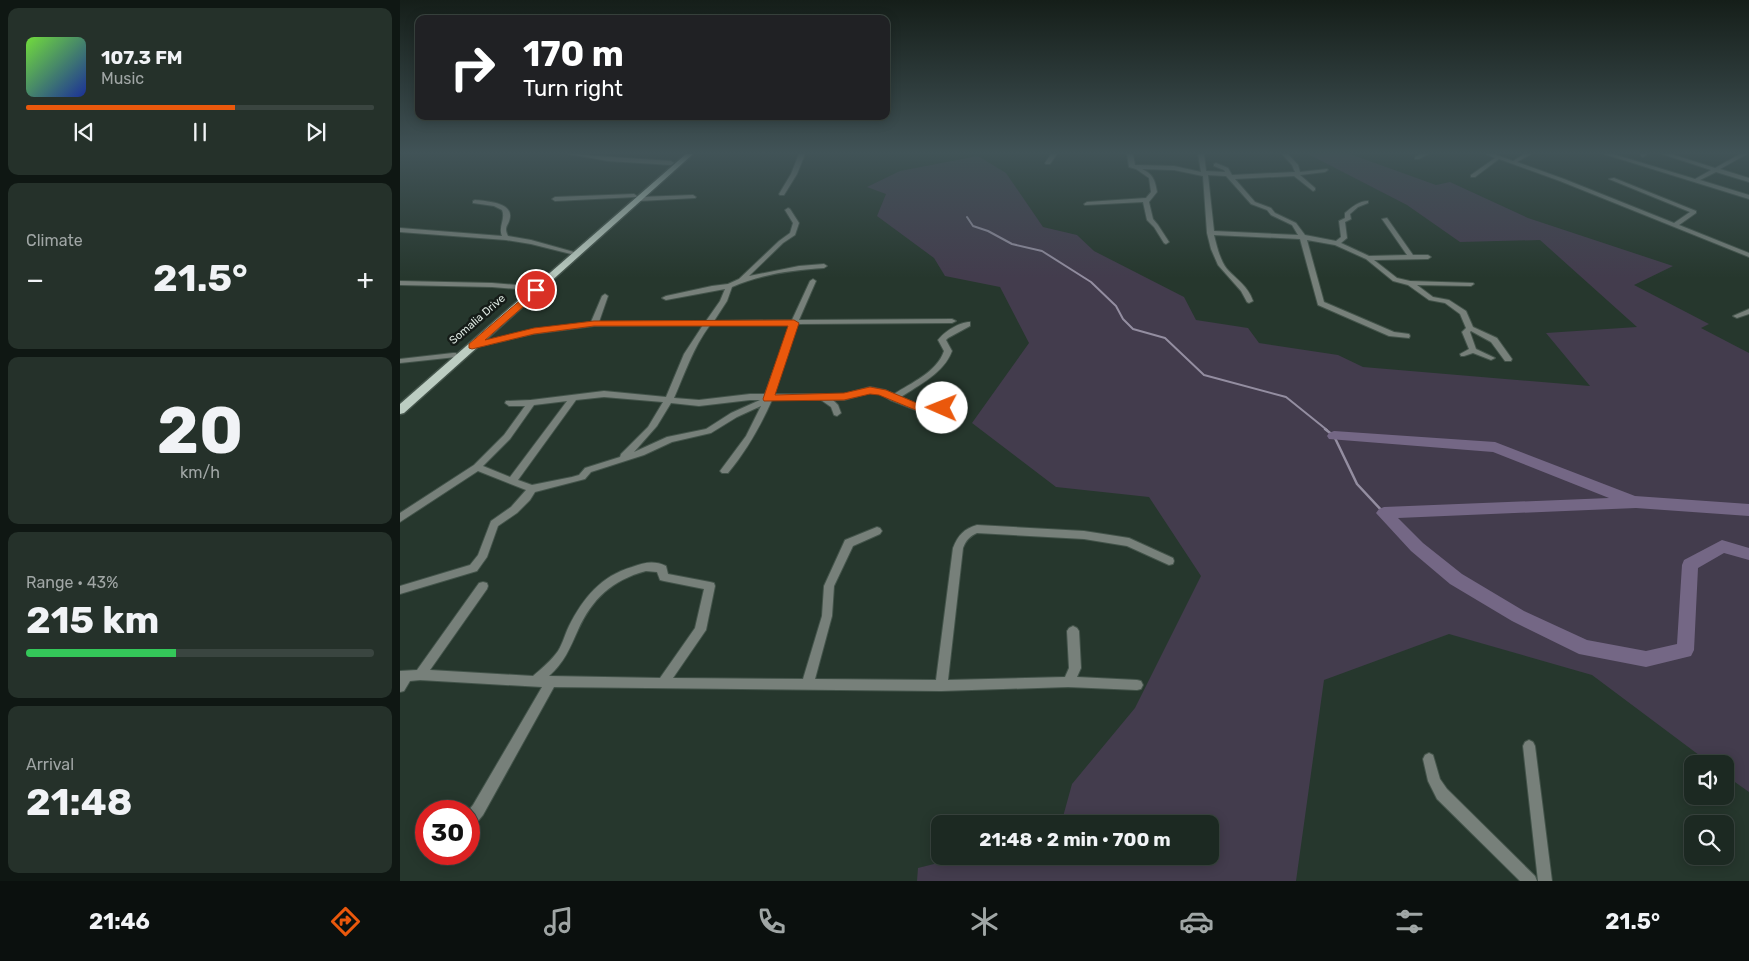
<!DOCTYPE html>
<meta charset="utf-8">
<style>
body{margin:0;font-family:Rubik,sans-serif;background:#25312a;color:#f1f3f6;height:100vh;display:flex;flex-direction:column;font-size:19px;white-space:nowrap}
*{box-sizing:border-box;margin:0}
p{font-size:16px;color:#a0a6a5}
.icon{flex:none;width:28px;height:28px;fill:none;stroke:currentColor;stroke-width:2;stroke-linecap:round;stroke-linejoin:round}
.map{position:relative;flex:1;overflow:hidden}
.drawer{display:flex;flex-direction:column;gap:8px;padding:8px;background:#0f1713;width:400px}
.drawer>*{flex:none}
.banner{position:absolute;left:15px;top:15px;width:475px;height:105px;border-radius:10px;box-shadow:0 2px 12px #0003,0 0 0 1px #3a4540;background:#202124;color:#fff;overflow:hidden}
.controls{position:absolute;left:1284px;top:755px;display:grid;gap:10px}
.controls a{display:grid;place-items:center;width:50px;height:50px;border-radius:10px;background:#1c2922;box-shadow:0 2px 12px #0003,0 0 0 1px #3a4540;font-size:25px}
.speed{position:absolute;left:15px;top:800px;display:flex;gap:10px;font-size:25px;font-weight:700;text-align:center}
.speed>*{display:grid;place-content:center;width:65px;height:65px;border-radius:50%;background:#1c2922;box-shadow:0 2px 12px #0003,0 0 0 1px #3a4540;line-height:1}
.speed .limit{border:8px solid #d22;background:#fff;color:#111}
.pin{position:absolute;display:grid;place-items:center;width:42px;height:42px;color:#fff;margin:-21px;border:2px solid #fff;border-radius:50%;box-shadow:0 1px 5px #0007}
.me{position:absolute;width:55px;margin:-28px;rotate:271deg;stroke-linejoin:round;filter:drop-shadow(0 0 4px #0008)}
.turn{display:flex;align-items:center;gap:18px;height:105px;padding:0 25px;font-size:22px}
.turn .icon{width:65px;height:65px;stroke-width:2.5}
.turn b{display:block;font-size:35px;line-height:42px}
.big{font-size:38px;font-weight:700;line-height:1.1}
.drawer .card{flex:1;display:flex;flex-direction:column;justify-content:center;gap:8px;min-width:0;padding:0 18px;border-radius:10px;background:#25312a}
.drawer .dial{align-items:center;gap:0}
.dial b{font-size:65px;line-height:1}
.song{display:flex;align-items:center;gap:15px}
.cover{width:60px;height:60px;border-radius:8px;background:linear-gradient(135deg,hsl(100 70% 55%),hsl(230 70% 35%))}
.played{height:5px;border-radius:2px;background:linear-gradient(90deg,#ea580c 60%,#3a4540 60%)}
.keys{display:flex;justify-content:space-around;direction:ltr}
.heat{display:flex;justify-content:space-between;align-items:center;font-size:28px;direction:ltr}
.charge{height:8px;border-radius:4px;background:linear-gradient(90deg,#34c759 43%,#3a4540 0)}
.trip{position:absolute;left:531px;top:815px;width:288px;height:50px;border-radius:10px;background:#1c2922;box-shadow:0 2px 12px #0003,0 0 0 1px #3a4540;font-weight:700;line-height:50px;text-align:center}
.dock{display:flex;height:80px;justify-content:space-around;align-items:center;background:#0b100e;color:#a0a6a5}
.dock .icon{width:35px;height:35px}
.dock .active{color:#ea580c}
.dock b{font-size:22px;color:#f1f3f6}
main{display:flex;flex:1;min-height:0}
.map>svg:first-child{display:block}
.green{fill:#433c4d}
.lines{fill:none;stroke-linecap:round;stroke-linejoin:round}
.stream-far1{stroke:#948ea1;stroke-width:2}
.stream{stroke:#948ea1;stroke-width:2.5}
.river{fill:#746785;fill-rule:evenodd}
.minor-casing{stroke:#43534a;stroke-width:2}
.major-casing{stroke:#43534a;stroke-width:3}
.minor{fill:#77807a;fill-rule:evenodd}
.major{fill:#bccdc2;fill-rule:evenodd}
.route{fill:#ea580c;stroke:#983908}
.labels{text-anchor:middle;stroke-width:5;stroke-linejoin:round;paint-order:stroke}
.far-street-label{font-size:11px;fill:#dde8e1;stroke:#151c18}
</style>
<main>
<section class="drawer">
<div class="card">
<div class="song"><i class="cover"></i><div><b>107.3 FM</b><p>Music</p></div></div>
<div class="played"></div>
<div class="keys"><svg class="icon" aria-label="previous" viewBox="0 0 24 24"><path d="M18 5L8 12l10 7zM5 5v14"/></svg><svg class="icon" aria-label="pause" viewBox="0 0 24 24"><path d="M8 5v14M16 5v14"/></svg><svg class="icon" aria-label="next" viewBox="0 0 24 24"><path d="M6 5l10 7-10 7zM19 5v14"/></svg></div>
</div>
<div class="card"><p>Climate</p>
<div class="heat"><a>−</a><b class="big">21.5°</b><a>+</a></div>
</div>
<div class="card dial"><b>20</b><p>km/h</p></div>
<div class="card"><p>Range · 43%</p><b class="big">215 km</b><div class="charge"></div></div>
<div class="card"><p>Arrival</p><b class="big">21:48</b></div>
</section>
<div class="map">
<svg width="1349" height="881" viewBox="0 0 1349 881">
<rect width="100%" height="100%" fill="#26372d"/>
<!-- green -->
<path class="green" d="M908,154H950L1036,185L1050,182L1128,218L1273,266L1234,285L1309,324L1301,328L1349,353V792L1325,775V764H1311L1192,675L1049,634L924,680L896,881H517L518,868L566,856H810V824H661L672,784L735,708L801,576L749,497L656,487L572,423L629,343L600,287L545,276L534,258L477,216L486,194L467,187L500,171L578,156L606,173L643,227L677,235L694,251L784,297L796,320L848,328L859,343L938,355L963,367L1190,386L1146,333L1237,327L1140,240L1060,242L1007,205Z"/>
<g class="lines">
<!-- stream-far1 -->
<path class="stream-far1" d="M567,217L573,226L588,231L612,244L642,251L691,282L716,306L723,319L733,329L765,338L804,375L886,397L927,430"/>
<!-- stream -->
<path class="stream" d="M925,429L934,436L957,484L984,513"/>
<!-- river -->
<path class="river" d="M934,431L1095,442L1235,496L1349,504V516L1236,508L998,518L1023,543L1062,574L1124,611L1187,640L1246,651L1277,644L1282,565L1284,560L1322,540L1349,548V560L1324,553L1298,568L1294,650L1291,656L1246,667L1179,654L1112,621L1050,584L1011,551L976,513L979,509L984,507L1209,498L1093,452L929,439L927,436L929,433Z"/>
<defs>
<path id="minor" d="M169,154L271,161L274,163L271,165L208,161Z
M399,154H405L397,174L384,195H380L379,194L391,174Z
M651,154H657L650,164H646L645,163Z
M727,154H733L735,165L774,166L801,172L798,154H804L806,171L825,172L824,170L814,166V164L816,163L828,168L832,175L895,172L892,165L882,154H888L898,165L900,172L927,169L928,170L925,172L900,175L915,188V190L913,191L894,176L835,179L855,202L871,208L875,213L896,223L905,235L936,241L941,237L939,221L945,218V213C952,207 959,201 968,201V203L958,207L950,214L951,219L945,222L947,238L941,243L969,256L1007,255L982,219L987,218L1013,255H1028L1031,257L1028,259L974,260L997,278L1010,281L1073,283L1074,284L1071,286L1017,285L1033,297L1049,300L1066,311L1073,327L1097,338L1112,359L1111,361H1105L1091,342L1071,331L1070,332L1076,349L1095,358L1091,360L1073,353L1064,356H1061L1060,354L1069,349L1062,332L1066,328L1060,314L1045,303L1029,300L1008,285L993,281L966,259L935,245L907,240L924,302L994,332L1009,334L1010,336L1009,338L989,336L918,305L900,239L814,235C817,247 820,260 827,269C837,280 848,286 853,301L849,303L847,302L841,291L818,265L811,249L807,233L803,176L774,170L742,169C753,174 755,180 757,192L749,202L753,219L758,225L769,242L766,244L764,243L754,227L747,220L743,202L685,205L684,204L687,202L746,198L751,192L749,178L736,169L729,167ZM808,175L826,176L851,204L867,210L871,215L892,225L898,235L814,231Z
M1021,154H1028L1019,159H1015V157Z
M1086,154H1094L1113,161L1124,154H1131L1117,162L1164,179L1274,223L1290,212L1209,179L1214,178L1296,211V213L1279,225L1349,253V257L1160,181L1099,159L1075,177H1071V175L1095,158Z
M1204,154H1213L1295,179L1311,170L1262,154H1271L1315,168L1340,154H1347L1320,169L1349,178V182L1316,172L1300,180L1349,195V199Z
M1241,154H1247L1243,157L1241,156Z
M234,194L237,196L236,197L155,201L152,199L155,197Z
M293,195L296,197L295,198L239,201L236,199L239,197Z
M75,200C84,201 112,202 110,217C109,226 103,226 108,236L131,240L174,252L171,254L131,244L106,240L0,232V228L102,236C98,226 106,219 102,210L94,206L73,203V201Z
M388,208L390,209L399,223L395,235L383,243L349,276L399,266L424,264L427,266L424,268C393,270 361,274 332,287L327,301L314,321L392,320L410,281L413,279L416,281L399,320L552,319L556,321L552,323L397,324L373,394H444L470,387L485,390L494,394C511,383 537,372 544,351L538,340C544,332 559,322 570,322V326L548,338L546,340L552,351C544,373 519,385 501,397L519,405L545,406L546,408L545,410L518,411L490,400L480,394L470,393L444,400H433L438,405L441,413L437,416L434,415L431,407L421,400H372C360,427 347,450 328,473H322L320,471L346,436L361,406L337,417L311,433L272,442L244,455L191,472L185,479L135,492L130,500L117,513L98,526L87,557L77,571L0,594V586L70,565L78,555L91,521L111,507L126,490L78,471L0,522V513L74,465L104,435L125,406H109L105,403L106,401L131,400L204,391L266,397L284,354L303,325L194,326L133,334L73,348H70L69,346L70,344L133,330L191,322L202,296L205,294L208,296L199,322L306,321L320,301L325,289L266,300L262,298L266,296L312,286L328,284L339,279L379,241L390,233L393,223L385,210ZM310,325H390L365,394H350L299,400L274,398C285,373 293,348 310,325ZM204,397L263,402L248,427L221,454L220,457L185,468L179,475L172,477L132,485L118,480L176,400ZM350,400H360L331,413L306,429L267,437L234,452L257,426L271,403L299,406ZM167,401L110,477L83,466L110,439L134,405Z
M0,281L92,283L130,286L133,288L130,290L92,287L0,285Z
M1349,309V314L1337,318L1333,316Z
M53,353H56L57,355L56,357L0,363V359Z
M577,525L684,531L729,538L773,558L774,561L773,564L769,565L727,546L684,539L577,533C570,536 566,540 563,548L548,680L665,677L669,668L667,631L669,628L673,626L677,628L679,631L681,668L677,677L737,680L741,681L743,685L741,689L737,690L668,687L541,691L154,687L83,815L74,826L69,828L68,811L73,805L142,687L20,680L10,681L4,691L0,692V671L17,670L79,583L83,582L87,583L88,586L87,589L30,670L133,676C142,668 151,661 158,651C163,643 165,634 169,626C183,598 201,576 232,567C244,563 253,560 266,566L268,574L310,582L314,583L315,586L306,630L273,678L403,679L422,616L424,586L445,540L477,527L480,528L482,531L480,534L453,546L434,586L432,616L415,679L536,680L553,548C558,535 564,529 577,525ZM246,571L257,572L260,580L264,581L304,589L295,628L260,678L149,676C164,663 170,648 178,630C192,599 212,580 246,571Z
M1129,740L1133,742L1135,746L1152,881H1138L1123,746L1125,742Z
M1029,753L1033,755L1040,779L1047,789L1135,876L1137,881H1120L1037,799L1028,781L1023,759L1025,755Z"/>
<path id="major" d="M286,154H293L4,413L0,414V404Z"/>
</defs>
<!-- minor casing -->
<use href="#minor" class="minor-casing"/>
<!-- major casing -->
<use href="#major" class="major-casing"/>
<!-- minor -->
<use href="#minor" class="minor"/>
<!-- major -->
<use href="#major" class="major"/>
</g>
<!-- sky -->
<linearGradient id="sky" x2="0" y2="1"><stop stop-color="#151e19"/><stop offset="0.55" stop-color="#415357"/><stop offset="1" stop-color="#415357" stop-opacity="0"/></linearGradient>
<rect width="1349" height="278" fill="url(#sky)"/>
<!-- route -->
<path class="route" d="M136,287L140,288V292L85,340L134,328L194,321L394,320L399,323L375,395L444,393L470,387L486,390L519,404L542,405L548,408L542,412L518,411L479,395L470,394L444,400L364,401L363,399L388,326H194L134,334L72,349L69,348V344Z"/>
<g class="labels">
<!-- far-street labels -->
<g class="far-street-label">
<text transform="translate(77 319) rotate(-41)" y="4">Somalia Drive</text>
</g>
</g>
</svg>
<div class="controls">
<a><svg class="icon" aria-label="sound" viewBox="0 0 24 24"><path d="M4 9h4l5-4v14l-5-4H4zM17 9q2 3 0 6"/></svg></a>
<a><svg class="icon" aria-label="search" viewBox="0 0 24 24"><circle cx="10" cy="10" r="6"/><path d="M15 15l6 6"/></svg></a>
</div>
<div class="speed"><div class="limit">30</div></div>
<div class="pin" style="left:136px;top:290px;background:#d93025"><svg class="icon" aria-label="arrive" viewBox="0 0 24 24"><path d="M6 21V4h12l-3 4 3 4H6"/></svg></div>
<svg class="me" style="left:542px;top:408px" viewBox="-20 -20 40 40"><circle r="19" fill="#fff"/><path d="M0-13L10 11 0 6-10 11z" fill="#ea580c"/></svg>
<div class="trip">21:48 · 2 min · 700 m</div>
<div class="banner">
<div class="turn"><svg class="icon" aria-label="right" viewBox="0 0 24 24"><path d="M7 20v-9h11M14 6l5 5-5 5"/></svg><div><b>170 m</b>Turn right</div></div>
</div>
</div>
</main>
<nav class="dock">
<b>21:46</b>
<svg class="icon active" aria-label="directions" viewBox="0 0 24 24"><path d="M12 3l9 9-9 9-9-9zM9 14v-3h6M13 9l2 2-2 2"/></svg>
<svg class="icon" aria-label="music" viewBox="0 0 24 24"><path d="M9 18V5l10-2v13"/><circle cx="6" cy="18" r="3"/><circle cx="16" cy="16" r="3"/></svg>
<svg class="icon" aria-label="phone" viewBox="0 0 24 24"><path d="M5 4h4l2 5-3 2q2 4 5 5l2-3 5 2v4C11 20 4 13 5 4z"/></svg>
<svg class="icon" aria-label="climate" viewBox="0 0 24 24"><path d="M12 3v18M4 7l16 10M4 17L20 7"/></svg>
<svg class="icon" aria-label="car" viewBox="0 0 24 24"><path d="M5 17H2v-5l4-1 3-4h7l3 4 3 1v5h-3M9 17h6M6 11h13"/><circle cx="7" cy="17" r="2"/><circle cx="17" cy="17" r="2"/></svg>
<svg class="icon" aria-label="filters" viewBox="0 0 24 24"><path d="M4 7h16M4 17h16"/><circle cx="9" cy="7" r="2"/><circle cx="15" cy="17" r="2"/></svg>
<b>21.5°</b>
</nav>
